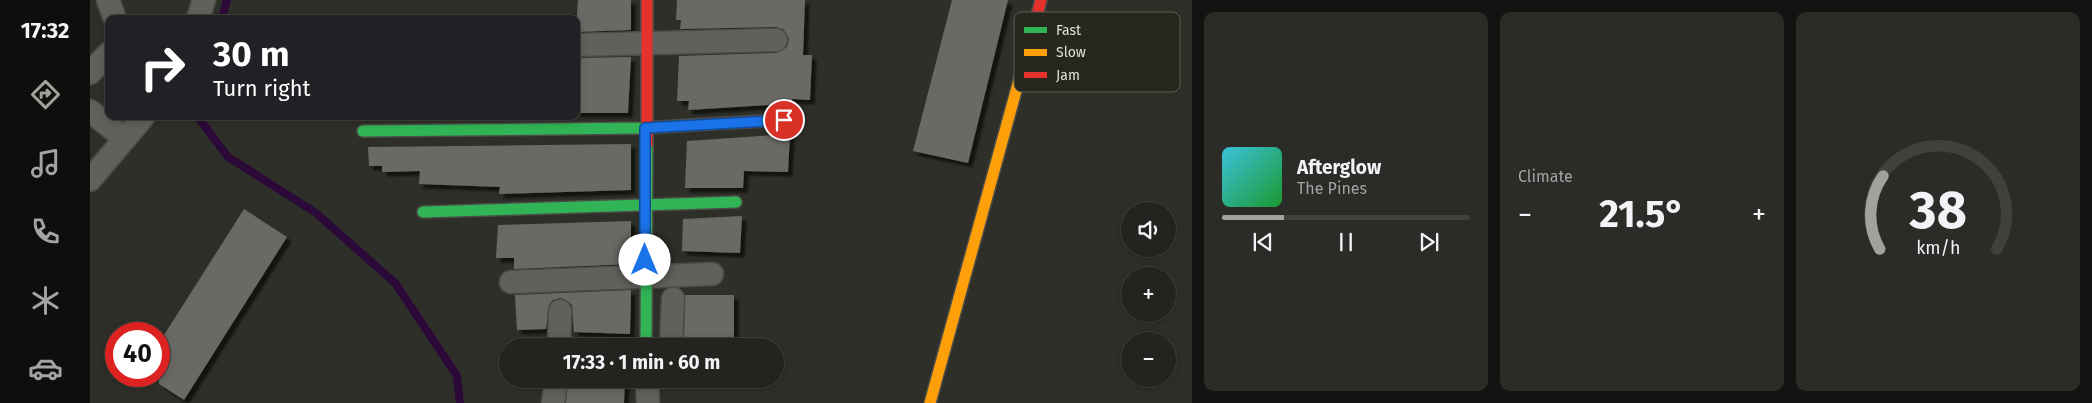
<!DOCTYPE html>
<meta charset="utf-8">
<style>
body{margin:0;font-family:"Fira Sans",sans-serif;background:#2b2b28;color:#f1f3f6;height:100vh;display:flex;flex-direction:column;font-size:19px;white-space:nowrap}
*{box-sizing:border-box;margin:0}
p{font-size:16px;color:#a3a4a4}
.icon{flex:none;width:28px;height:28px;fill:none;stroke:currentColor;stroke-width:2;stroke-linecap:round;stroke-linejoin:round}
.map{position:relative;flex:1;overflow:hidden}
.drawer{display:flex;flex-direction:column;gap:12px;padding:12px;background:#131311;width:900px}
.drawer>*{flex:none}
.banner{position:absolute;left:15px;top:15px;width:475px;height:105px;border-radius:10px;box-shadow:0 2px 8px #0003,0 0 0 1px #40403d;background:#202124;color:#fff;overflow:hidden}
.tools{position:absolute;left:1031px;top:202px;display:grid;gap:10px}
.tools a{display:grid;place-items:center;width:55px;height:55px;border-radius:50%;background:#23231f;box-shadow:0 2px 8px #0003,0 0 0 1px #40403d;font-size:25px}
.speed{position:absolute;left:15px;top:322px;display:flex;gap:10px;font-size:25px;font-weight:700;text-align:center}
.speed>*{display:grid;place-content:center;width:65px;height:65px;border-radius:50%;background:#23231f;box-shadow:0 2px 8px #0003,0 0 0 1px #40403d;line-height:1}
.speed .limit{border:8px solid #d22;background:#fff;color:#111}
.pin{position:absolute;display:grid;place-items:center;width:42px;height:42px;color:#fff;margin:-21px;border:2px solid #fff;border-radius:50%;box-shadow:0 1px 5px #0007}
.me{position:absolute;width:55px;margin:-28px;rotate:0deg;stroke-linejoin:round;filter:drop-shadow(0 0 4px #0008)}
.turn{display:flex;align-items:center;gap:18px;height:105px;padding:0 25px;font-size:22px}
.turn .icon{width:65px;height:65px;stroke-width:2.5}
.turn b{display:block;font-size:35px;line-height:42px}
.big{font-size:38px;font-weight:700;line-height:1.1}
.drawer .widget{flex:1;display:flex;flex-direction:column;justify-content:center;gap:8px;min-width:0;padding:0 18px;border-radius:10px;background:#2b2b28}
.drawer .dial{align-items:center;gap:0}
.dial svg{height:130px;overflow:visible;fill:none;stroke:#40403d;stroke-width:7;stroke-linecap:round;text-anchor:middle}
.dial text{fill:#f1f3f6;stroke:none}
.song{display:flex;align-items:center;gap:15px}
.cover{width:60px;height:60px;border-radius:8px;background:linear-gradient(135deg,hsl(190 70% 55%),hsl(130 70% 35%))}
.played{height:5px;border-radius:2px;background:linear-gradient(90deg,#a2a29c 25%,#40403d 25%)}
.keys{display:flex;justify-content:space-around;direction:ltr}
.heat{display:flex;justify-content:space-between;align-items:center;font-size:28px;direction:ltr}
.drawer .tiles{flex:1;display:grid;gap:12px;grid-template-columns:repeat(3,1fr)}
.trip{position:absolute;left:409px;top:338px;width:285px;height:50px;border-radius:25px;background:#23231f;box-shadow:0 2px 8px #0003,0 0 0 1px #40403d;font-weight:700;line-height:50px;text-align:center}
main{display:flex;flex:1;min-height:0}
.menu{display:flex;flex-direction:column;width:90px;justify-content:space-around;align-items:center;background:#0e0e0c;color:#a3a4a4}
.menu .icon{width:35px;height:35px}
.menu .selected{color:#a2a29c}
.menu b{font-size:22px;color:#f1f3f6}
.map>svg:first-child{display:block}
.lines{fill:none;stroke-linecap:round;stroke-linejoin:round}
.stream{stroke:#2b0938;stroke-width:8}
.building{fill:#696965;filter:url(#shadow)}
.street-casing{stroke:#4b4b47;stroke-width:25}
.fast-casing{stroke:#4b4b47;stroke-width:14}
.slow-casing{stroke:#4b4b47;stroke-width:14}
.jam-casing{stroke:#4b4b47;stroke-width:14}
.street{stroke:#60605c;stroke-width:22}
.fast{stroke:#30b455;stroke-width:11}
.slow{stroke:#ff9f0a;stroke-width:11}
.jam{stroke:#e5322d;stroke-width:11}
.route-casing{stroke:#114b97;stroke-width:12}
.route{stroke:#1a73e8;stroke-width:9}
.key{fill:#27271e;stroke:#5e5e56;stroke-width:1}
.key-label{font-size:14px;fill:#e0e0da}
</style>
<main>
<nav class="menu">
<b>17:32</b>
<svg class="icon selected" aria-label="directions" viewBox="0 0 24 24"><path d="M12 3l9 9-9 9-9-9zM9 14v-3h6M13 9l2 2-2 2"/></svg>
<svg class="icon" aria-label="music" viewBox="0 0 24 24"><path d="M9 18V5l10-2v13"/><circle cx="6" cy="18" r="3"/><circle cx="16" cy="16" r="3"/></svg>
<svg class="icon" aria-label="phone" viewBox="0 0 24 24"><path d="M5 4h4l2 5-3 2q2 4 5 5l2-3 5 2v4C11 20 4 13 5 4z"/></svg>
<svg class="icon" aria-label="climate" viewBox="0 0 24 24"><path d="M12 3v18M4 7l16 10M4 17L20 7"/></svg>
<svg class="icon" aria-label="car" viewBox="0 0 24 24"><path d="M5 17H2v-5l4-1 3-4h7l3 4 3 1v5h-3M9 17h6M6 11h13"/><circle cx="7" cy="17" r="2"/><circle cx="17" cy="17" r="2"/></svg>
</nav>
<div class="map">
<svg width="1102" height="403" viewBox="0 0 1102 403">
<defs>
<filter id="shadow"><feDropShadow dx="4.5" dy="4.5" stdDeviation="1" flood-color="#0009"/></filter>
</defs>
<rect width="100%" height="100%" fill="#2f2f29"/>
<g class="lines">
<!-- stream -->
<path class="stream" d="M132,19L137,0
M107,116L138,157L226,213L305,283L367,376L370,403"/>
</g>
<!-- building -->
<path class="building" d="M488,0H541V30L486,32Z
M587,0H715L713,55H722L720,100L702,99V107L693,104L598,110L599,101H587L589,56L686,53L697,47L699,39L693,29L686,27L590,29L591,20H586Z
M862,0H918L878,163L823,151Z
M541,57L538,113H486V58Z
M700,134L698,172L654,171L653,188H595L597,141Z
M541,144V190L409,194L410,187L329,184L330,171L292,172V166H279L278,147Z
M154,209L197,237L94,400L69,384V343Z
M652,216L650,253L592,251L593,219Z
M541,221V264L424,269V258H406L408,225Z
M541,290L540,334L484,332L482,305L476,300L470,298L463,300L459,305L456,329L427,330L425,295Z
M595,295H644V342H594Z
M478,379H535L534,403H476Z"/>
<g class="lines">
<defs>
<path id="street" d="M18,0L25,19
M108,19L114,0
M486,45L686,40
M0,73L19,53
M0,111L35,139
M0,180L54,116
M421,282L622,274
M469,346L470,311
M581,346L583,299
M557,379L558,403
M463,403L466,382"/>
<path id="fast" d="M273,131L555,128L602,125
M333,212L646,202
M556,346L557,144"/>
<path id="slow" d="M840,403L931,73"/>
<path id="jam" d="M931,73L951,0
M602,125L694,120
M557,144V0"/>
</defs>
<!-- street casing -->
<use href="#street" class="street-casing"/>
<!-- fast casing -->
<use href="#fast" class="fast-casing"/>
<!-- slow casing -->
<use href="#slow" class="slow-casing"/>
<!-- jam casing -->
<use href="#jam" class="jam-casing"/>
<!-- street -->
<use href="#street" class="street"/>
<!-- fast -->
<use href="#fast" class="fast"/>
<!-- slow -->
<use href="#slow" class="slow"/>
<!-- jam -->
<use href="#jam" class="jam"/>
</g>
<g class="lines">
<defs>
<path id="route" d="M555,260V128L694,120"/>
</defs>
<!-- route casing -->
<use href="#route" class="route-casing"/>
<!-- route -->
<use href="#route" class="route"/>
</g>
<!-- legend -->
<rect x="924" y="12" width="166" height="80" rx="8" class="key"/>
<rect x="934" y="27" width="23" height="6" fill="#30b455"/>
<rect x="934" y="49" width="23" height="7" fill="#ff9f0a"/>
<rect x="934" y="72" width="23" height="6" fill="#e5322d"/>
<g class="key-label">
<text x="966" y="35">Fast</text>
<text x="966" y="57">Slow</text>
<text x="966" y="80">Jam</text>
</g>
</svg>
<div class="tools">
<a><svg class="icon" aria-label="sound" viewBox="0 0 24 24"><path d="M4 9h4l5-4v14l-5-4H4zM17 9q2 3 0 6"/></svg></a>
<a>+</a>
<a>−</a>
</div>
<div class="speed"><div class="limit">40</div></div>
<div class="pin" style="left:694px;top:120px;background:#d93025"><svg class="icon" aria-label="arrive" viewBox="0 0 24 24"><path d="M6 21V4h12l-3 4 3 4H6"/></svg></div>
<svg class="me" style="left:555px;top:260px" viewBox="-20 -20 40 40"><circle r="19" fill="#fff"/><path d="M0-13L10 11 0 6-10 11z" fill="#1a73e8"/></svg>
<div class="trip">17:33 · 1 min · 60 m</div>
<div class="banner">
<div class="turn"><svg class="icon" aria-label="right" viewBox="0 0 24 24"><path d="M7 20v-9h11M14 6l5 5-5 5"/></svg><div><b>30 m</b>Turn right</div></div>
</div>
</div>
<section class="drawer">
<div class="tiles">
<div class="widget">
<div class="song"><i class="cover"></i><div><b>Afterglow</b><p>The Pines</p></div></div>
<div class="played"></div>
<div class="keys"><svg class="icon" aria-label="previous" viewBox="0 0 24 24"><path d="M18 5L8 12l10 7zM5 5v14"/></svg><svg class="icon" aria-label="pause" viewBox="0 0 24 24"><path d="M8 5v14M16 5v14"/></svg><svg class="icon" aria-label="next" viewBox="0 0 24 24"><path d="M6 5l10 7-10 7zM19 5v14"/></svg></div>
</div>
<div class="widget"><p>Climate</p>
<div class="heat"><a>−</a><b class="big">21.5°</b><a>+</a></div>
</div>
<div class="widget dial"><svg viewBox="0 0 100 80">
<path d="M14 69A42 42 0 1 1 86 69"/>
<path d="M14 69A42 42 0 0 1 16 24" stroke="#a2a29c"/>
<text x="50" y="56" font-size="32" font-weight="700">38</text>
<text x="50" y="72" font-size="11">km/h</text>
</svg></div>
</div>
</section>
</main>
